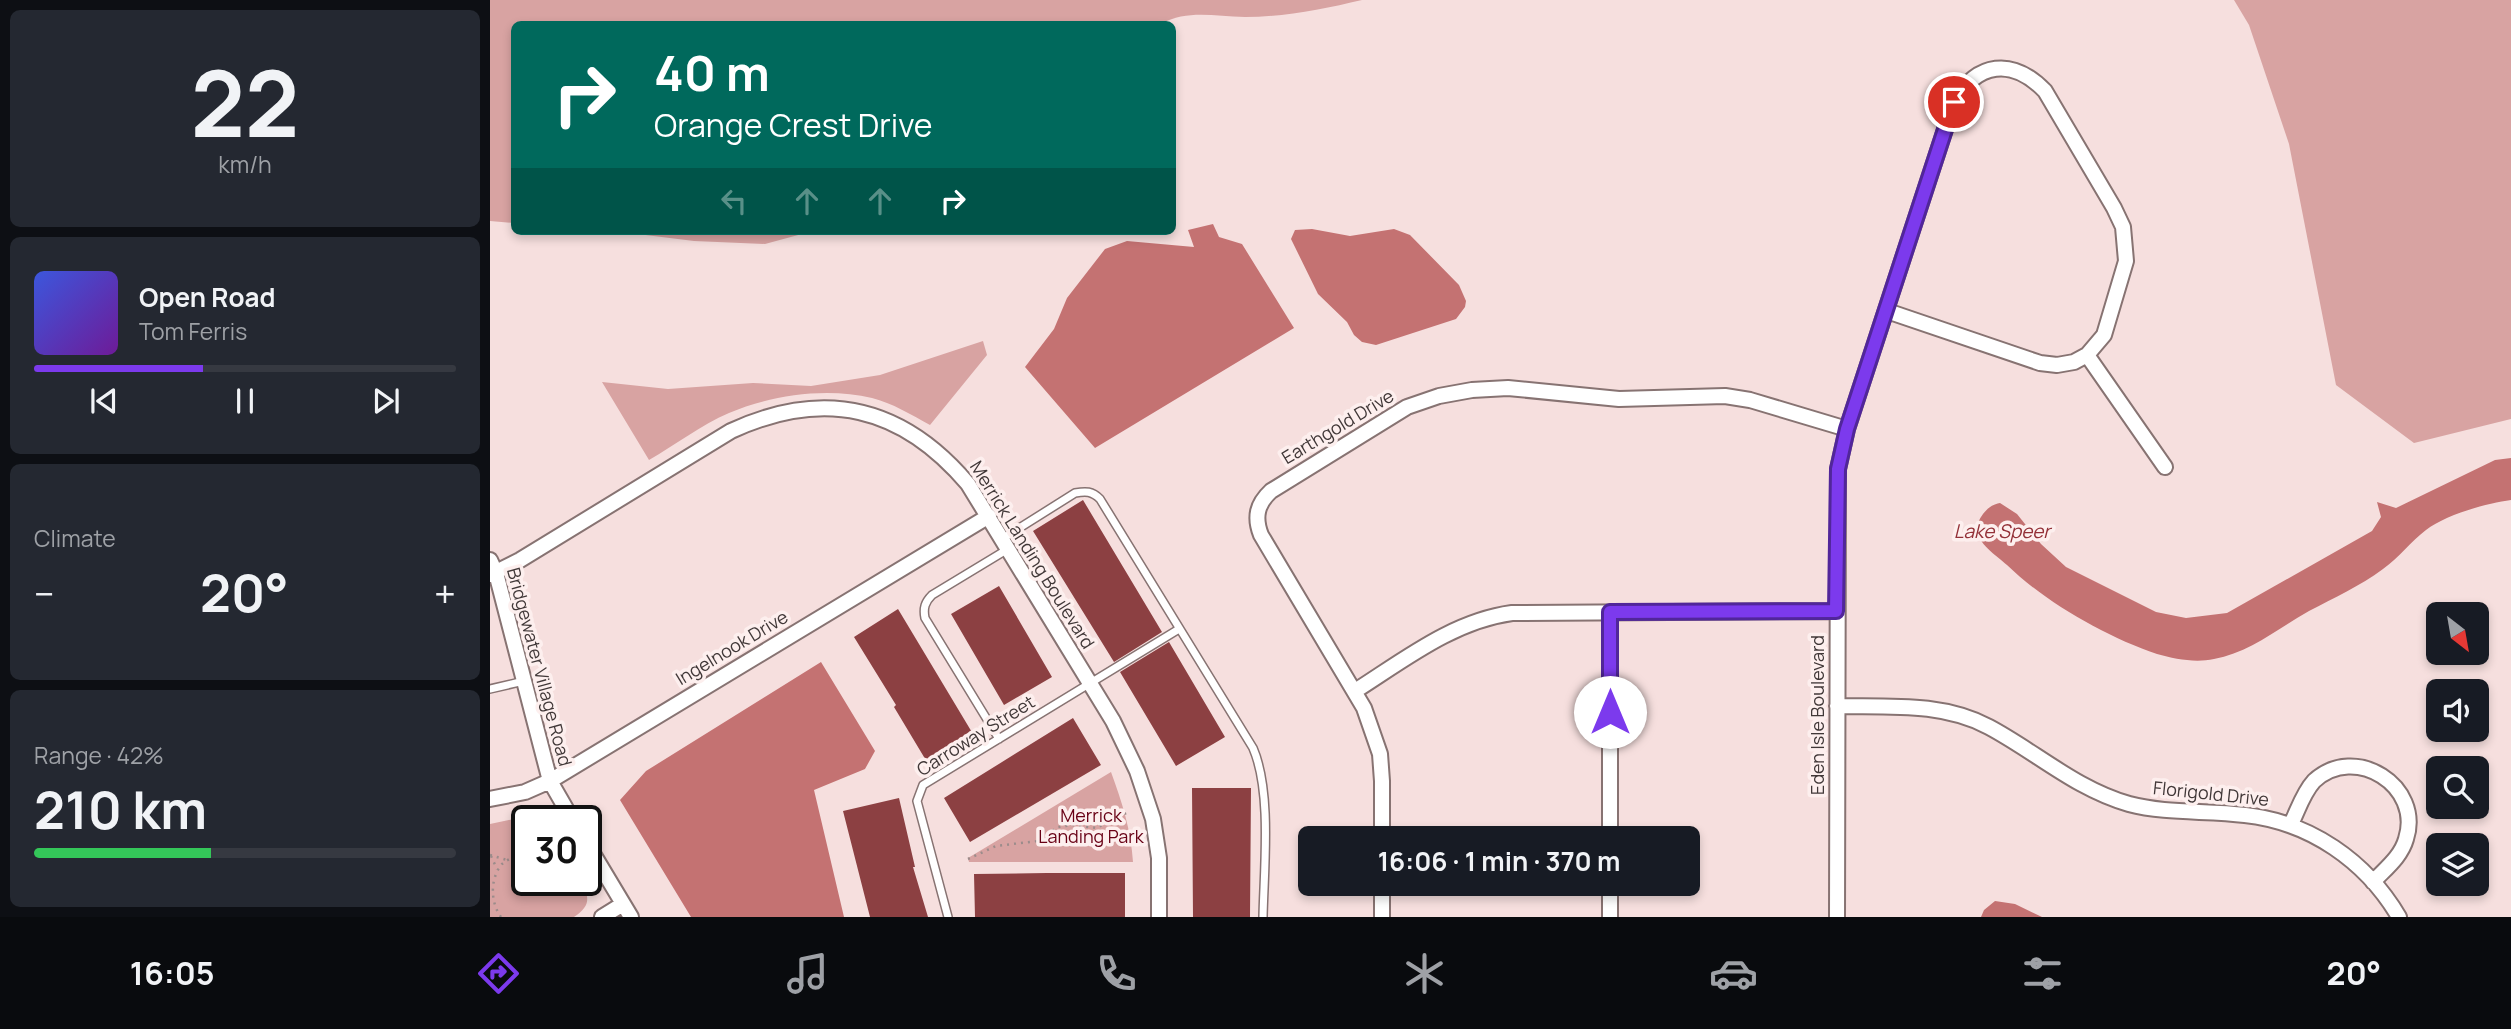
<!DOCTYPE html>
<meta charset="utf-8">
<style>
body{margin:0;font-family:Manrope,sans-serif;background:#242831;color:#f1f3f6;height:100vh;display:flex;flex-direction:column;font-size:26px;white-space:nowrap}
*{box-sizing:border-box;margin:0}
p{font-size:23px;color:#9ea1a6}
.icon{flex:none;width:38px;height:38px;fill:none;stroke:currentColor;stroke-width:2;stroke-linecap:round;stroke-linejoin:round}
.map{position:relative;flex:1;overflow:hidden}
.drawer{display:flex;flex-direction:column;gap:10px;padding:10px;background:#0d0f14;width:490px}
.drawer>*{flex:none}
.hud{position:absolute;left:21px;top:21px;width:665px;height:214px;border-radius:10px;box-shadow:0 4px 10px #0003;background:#00695c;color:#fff;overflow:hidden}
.needle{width:46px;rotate:149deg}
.tools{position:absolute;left:1936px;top:602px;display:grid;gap:14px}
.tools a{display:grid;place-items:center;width:63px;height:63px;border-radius:10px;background:#171b24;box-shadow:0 4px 10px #0003;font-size:35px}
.speed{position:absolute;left:21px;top:805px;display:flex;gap:14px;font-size:35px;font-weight:700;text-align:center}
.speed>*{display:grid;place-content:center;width:91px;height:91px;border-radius:50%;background:#171b24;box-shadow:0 4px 10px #0003;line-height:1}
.speed .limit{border:4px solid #111;border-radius:10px;background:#fff;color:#111}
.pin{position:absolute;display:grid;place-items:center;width:60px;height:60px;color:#fff;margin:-30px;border:4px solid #fff;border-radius:50%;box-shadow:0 2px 7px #0007}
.me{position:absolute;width:77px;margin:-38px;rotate:0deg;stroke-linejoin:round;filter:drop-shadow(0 0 5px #0008)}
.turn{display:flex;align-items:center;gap:24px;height:147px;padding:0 28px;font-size:32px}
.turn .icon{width:91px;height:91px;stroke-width:2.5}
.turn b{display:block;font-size:49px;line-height:60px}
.lanes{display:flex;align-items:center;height:66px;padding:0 28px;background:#0003;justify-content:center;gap:35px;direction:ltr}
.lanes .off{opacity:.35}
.big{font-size:52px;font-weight:700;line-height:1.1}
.drawer .widget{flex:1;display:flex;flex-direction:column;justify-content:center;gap:10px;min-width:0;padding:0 24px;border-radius:10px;background:#242831}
.drawer .dial{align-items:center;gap:0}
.dial b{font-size:91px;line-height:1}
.song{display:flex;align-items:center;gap:21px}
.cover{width:84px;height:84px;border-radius:10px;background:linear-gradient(135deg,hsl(230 70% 55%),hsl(280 70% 35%))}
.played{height:7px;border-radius:4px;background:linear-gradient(90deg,#7c3aed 40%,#363941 40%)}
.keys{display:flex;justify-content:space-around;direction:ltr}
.heat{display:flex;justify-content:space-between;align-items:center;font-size:38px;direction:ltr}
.charge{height:10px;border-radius:5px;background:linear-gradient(90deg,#34c759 42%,#363941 0)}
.trip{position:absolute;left:808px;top:826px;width:402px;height:70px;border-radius:10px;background:#171b24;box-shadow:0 4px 10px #0003;font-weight:700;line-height:70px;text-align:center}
.tabs{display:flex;height:112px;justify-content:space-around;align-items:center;background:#090b0e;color:#9ea1a6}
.tabs .icon{width:49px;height:49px}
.tabs .active{color:#7c3aed}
.tabs b{font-size:32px;color:#f1f3f6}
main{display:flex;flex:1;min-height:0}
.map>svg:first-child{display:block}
.green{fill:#d8a3a2}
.water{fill:#c47272}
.building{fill:#8c4042}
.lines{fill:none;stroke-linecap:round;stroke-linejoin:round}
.lane-casing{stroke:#877372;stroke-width:10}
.street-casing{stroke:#877372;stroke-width:18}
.path{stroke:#9c8c8b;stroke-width:2.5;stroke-dasharray:2 5;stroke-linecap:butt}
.lane{stroke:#fff;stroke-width:7}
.street{stroke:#fff;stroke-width:14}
.route-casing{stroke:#51269a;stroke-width:18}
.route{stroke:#7c3aed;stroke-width:12}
.labels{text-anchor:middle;stroke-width:7;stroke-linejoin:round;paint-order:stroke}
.street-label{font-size:18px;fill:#413838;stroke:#fdefee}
.park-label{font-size:18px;fill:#680015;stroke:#fdefee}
.water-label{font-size:19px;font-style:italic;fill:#933037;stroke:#fdefee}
</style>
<main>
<section class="drawer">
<div class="widget dial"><b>22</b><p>km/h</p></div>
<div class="widget">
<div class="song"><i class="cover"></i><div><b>Open Road</b><p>Tom Ferris</p></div></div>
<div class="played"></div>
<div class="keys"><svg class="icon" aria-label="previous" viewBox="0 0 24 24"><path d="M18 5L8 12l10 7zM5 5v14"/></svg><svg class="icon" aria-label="pause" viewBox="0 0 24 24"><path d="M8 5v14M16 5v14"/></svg><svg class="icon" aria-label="next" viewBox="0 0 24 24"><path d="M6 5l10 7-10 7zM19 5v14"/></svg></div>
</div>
<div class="widget"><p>Climate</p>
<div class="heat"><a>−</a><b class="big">20°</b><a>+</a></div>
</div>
<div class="widget"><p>Range · 42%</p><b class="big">210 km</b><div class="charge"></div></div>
</section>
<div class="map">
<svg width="2021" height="917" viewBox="0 0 2021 917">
<rect width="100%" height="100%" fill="#f6dfde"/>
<!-- green -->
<path class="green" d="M0,0H872C834,9 794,17 755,17C724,17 700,9 670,24H24V223L0,221Z
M1744,0H2021V419L1924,443L1846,385L1799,144L1759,25Z
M123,231H323L275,244L204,241Z
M493,341L497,355L440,425C422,415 402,403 382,398C336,387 281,395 239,413C211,425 185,445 159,460L112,382L178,389L263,383L321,386L390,375Z
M621,772C632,802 641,830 643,862H479L478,858Z
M43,815L53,821H37V880H90C100,897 101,906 84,917H0V824Z"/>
<!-- water -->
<path class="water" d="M723,224L729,237L752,244L804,328L605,448L535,367L564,329L577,298L615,249L637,241L704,247L698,230Z
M822,229L860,236L904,229L920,235L969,285L976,301L975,307L966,319L886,345L872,342L864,335L857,322L828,294L801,239L805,230Z
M2021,458V500C1997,503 1955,515 1936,530C1921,541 1909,558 1893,569C1870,586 1844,598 1819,611C1789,628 1759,653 1724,659C1705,663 1685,659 1667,654C1616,637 1555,602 1517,565C1503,552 1475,537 1493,514C1498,508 1501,505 1510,503L1527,514L1551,544L1576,567L1666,612L1696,618L1737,613L1882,531L1891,517L1887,502L1906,508L2005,460Z
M331,662L385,751L375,769L324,790L354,917H201L130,800L156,771Z
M1505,901L1525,904L1552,917H1491L1494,910Z"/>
<!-- building -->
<path class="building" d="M593,500L672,632L624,662L543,531Z
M509,586L562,677L514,705L461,614Z
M408,609L486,739L440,767L404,707L406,705L364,637Z
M679,642L735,737L686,766L630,672Z
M583,718L611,765L480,842L454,798Z
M702,788H761L760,917H703Z
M409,798L425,867H423L438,917H380L353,811Z
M557,873H635V917H485L484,874Z"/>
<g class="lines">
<defs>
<path id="lane" d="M512,539L585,493C596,491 602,491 610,499L763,748C782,792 774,868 773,917
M0,689L34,681
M509,739L435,618C433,608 435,602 442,595L518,549
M458,917L427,801L433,785L689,629"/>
<path id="street" d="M1597,355L1675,467
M0,560L6,573L60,781L83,821
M0,575L30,560L241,431C334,388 412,406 478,484L623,721L647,771L663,819L669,858V917
M1120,612V838
M865,691C914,660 963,621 1022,613L1346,611
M1347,706C1398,707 1453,702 1499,727C1546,752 1586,789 1639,804C1677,814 1716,810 1755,815C1820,822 1876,861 1909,917
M0,799L35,792L60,781L499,516
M1801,824C1808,810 1813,793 1824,781C1865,743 1933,786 1916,839C1911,857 1895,869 1883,882
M892,838V781L890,754L874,708L771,535C764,517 767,504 781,491L917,407L949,396L982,390L1018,388L1129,399L1235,396L1260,400L1357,429
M96,842L141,917
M1120,884V917
M112,917L133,904
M892,917V884
M1347,917L1348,469L1357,429L1464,102C1487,62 1522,57 1555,91L1624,208L1633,227L1636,261L1614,335L1597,355L1584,362L1567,365L1550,363L1397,311"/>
</defs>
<!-- lane casing -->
<use href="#lane" class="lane-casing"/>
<!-- street casing -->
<use href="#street" class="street-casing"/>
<!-- path -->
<path class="path" d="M47,821L49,815
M0,855L17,860
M1,856L7,869
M478,859L506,846L548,841L568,827L583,825L607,828L628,815L638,813
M11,917C0,902 0,878 12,864C19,858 29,855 37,849"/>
<!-- lane -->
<use href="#lane" class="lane"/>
<!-- street -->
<use href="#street" class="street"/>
</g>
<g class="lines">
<defs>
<path id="route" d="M1120,712V612L1346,611L1348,469L1357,429L1464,102"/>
</defs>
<!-- route casing -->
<use href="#route" class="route-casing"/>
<!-- route -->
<use href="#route" class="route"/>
</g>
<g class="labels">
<!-- street labels -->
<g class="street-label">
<text transform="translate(848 427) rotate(-31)" y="6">Earthgold Drive</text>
<text transform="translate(542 555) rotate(58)" y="6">Merrick Landing Boulevard</text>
<text transform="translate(242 648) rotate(-31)" y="6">Ingelnook Drive</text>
<text transform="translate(49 667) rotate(75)" y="6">Bridgewater Village Road</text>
<text transform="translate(1328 715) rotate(-90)" y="6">Eden Isle Boulevard</text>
<text transform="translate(486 736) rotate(-32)" y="6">Carroway Street</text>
<text transform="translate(1721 794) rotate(6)" y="6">Florigold Drive</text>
</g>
<!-- park labels -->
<g class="park-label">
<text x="601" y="822">Merrick<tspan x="601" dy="21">Landing Park</tspan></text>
</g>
<!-- water labels -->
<g class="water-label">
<text x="1512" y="538">Lake Speer</text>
</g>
</g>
</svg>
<div class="tools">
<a><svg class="needle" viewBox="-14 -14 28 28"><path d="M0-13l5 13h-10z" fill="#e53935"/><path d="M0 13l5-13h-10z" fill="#9ea1a6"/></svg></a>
<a><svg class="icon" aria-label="sound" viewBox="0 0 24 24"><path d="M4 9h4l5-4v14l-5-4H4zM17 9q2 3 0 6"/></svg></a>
<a><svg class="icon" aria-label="search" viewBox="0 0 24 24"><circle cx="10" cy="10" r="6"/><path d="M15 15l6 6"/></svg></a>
<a><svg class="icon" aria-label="layers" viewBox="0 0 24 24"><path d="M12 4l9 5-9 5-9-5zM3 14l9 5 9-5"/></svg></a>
</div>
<div class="speed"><div class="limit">30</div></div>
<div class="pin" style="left:1464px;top:102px;background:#d93025"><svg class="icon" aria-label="arrive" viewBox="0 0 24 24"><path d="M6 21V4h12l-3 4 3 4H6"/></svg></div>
<svg class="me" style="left:1120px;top:712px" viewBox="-20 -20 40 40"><circle r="19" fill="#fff"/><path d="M0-13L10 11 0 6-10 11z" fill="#7c3aed"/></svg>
<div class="trip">16:06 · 1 min · 370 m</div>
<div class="hud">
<div class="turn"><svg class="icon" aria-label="right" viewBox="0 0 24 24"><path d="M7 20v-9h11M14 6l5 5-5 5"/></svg><div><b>40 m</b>Orange Crest Drive</div></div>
<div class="lanes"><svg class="icon off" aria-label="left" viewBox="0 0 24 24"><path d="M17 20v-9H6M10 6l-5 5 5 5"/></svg><svg class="icon off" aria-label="ahead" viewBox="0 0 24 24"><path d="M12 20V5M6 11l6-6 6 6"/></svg><svg class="icon off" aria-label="ahead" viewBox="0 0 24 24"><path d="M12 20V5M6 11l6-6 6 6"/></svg><svg class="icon" aria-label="right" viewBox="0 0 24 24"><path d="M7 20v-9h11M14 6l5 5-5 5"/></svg></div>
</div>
</div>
</main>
<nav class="tabs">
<b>16:05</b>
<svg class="icon active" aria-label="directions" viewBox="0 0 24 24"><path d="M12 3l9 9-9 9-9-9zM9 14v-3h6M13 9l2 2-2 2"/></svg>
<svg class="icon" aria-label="music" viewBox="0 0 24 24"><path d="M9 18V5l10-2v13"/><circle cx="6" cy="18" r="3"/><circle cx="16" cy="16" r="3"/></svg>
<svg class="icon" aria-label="phone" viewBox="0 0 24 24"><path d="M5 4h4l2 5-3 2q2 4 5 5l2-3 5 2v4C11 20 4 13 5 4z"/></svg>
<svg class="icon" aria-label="climate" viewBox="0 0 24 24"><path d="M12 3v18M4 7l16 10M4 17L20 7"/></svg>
<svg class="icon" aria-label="car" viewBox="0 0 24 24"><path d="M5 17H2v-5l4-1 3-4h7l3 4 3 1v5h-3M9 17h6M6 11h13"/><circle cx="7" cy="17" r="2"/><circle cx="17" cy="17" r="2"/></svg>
<svg class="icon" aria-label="filters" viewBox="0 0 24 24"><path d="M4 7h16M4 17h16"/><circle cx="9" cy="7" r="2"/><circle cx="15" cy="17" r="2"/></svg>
<b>20°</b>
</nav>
